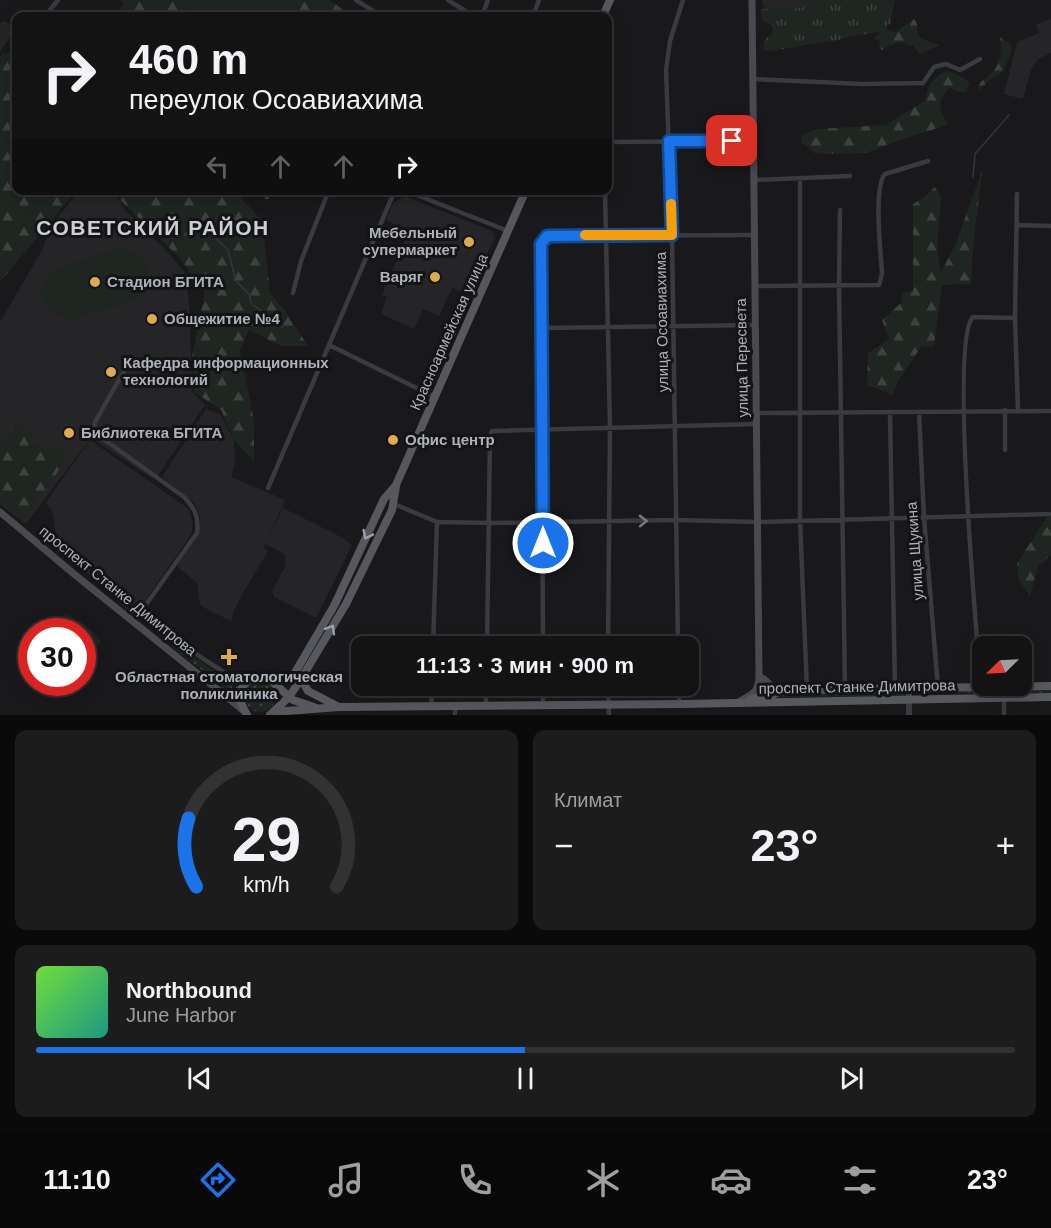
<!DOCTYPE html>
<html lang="ru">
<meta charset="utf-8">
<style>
body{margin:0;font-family:Helvetica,sans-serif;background:#1c1c1d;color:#f1f3f6;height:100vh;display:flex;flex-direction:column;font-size:22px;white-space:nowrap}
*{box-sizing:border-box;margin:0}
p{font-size:20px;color:#9d9ea0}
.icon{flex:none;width:33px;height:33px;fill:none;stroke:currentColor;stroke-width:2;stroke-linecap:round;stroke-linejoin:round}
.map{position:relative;height:715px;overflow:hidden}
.details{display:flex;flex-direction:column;gap:15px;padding:15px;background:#0a0a0b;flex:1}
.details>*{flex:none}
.top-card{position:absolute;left:12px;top:12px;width:600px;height:183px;border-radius:12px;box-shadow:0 3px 15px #0003,0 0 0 2px #323234;background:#131314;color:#f1f3f6;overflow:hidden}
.needle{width:39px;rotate:246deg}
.buttons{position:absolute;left:972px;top:636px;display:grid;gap:12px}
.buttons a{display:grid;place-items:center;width:60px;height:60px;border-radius:12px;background:#131314;box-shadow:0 3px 15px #0003,0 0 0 2px #323234;font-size:30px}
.speed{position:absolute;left:18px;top:618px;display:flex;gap:12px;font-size:30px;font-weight:700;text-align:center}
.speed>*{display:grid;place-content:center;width:78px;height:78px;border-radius:50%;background:#131314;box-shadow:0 3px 15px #0003,0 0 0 2px #323234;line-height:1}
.speed .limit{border:9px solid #d22;background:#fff;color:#111}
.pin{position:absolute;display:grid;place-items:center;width:51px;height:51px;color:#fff;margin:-26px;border-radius:12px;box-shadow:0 3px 9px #0006}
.me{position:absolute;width:66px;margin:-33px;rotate:0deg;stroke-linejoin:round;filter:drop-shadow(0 0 4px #0008)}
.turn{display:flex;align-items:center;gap:21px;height:126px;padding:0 18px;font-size:27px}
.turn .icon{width:78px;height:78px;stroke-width:2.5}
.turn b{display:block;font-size:42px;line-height:51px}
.lanes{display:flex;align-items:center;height:57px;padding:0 18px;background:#0003;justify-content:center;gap:30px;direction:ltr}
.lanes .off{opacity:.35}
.big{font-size:45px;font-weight:800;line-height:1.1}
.details .widget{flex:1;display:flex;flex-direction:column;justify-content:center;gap:9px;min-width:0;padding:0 21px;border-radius:12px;background:#1c1c1d}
.details .dial{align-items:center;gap:0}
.dial svg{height:156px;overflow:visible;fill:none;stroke:#323234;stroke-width:7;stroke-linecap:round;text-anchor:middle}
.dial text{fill:#f1f3f6;stroke:none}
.song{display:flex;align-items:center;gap:18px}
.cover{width:72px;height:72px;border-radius:9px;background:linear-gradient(135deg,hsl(100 70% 55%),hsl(170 70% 35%))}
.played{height:6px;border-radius:3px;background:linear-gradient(90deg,#1a73e8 50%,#323234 50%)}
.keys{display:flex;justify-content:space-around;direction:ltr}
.heat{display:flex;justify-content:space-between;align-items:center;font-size:33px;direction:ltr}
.details .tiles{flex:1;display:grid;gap:15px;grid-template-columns:1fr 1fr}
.widget:last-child{grid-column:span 2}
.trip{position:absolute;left:351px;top:636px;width:348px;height:60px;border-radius:12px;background:#131314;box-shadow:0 3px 15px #0003,0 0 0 2px #323234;font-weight:800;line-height:60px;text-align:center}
.dock{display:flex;height:96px;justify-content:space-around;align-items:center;background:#080808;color:#9d9ea0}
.dock .icon{width:42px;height:42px}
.dock .current{color:#1a73e8}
.dock b{font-size:27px;color:#f1f3f6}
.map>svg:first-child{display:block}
.built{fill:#252527}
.grass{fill:url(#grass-dots)}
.forest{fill:url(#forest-firs)}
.park{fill:url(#park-tufts)}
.garden{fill:#1f2520}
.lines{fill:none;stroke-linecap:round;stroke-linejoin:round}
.stream{stroke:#30383d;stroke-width:1.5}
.minor{stroke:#3a3b3f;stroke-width:4.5}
.tertiary{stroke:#3a3b3f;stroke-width:6}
.secondary{stroke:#484a4f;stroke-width:7}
.primary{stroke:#57585e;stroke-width:8}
.oneway{stroke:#797c82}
.oneway2{stroke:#9c9fa7}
.route-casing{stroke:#114b97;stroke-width:15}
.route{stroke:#1a73e8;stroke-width:10}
.slow{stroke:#f59e0b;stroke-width:10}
.poi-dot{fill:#ddaa4e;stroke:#141416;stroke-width:2}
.labels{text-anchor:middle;stroke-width:6;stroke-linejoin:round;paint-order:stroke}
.poi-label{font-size:15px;font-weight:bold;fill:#adb1b9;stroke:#141416;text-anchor:start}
.street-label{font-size:15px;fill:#adb1b9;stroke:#141416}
.district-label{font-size:21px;font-weight:bold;letter-spacing:1.5px;fill:#cdcfd5;stroke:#141416}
</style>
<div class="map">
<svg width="1051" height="715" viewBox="0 0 1051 715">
<defs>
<pattern id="grass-dots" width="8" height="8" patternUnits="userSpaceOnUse" patternTransform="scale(1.5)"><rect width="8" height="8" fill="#1f2520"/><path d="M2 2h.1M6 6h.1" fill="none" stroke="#3d423e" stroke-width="1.8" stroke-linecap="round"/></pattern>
<pattern id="forest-firs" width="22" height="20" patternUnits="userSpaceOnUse" patternTransform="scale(1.5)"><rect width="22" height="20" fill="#1f2520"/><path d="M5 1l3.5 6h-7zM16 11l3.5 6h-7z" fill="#3d423e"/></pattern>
<pattern id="park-tufts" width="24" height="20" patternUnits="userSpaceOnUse" patternTransform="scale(1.5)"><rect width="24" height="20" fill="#1f2520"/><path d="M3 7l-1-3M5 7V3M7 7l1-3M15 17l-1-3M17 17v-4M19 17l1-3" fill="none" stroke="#3d423e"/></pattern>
</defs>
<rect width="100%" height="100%" fill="#19191b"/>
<!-- built -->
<path class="built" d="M762,0H817L806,8L770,13L765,12Z
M1051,19V53L1037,60L1031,70L1023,99L1004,94L1017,42L1039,33L1036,25Z
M3,21L13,25L11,28L14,31L0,52V23Z
M79,191H113L126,211L164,248L184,271L189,301L192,391L205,405L159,474L152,478L91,438L26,524L0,504V322L42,250L52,224Z
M405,196L492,231L495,237L469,294L452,288L439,316L423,309L414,329L381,314L387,297L382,295L409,231L386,220L393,203Z
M206,409L221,415L234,440L235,465L231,477L285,500L267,541L283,508L343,538L352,545L316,618L274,597L272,591L286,565L285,554L265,544L264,548L268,551L243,593L235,609L231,621L203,607L200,604L197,583L177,566L195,539L199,529L200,517L195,504L162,477Z
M90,440L189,509L193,526L191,535L143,604H140L132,614L119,603L121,601L57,549L59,546L57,544L53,514L46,502Z"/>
<!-- grass -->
<path class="grass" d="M176,644L231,683L232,688L229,690L224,687L173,648Z
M245 697a15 15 0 1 1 30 0a15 15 0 1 1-30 0Z
M1051,689V693H917Z
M904,692V696L782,697L783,694Z"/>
<!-- forest -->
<path class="forest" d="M121,0H330L351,16H114L124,5Z
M886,1L887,30L896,32L914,19C919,25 916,27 918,33C920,41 933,42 940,45L920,54L915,47L900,42L881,50L879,45L880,40L874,39L880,32C842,37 805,47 767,51L766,41L773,34L774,28L769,22L764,19L762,9H770L777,12Z
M1000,37L1010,44L1012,48L1004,71L989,80L980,90L978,87C981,80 985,79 991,74C1001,65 1002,48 1000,37Z
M16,52V190L76,191L0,282V58L2,54Z
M947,71L957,74L970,83L966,92H959L950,88C935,101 940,109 948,125L902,139L866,153L816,154L801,142L802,134L818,129L886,125L926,100C926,86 934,76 947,71Z
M982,171C978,209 972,246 971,284L942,285L934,346L921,347L898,381L893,396L886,392L867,385L868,353L889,339L882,320L902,302V292H913V204L923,198L935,187L941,196L937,249L941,272L955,246Z
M116,191H234L262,220L270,293L283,308L308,346H281L249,330L240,350L254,421V461L234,440L221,410L194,392L192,356L205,293L179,257L121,201Z
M17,423L33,433L30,439L46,449L51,444L69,456L23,520L0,502V445Z
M1049,514H1051V555L1038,566L1030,596L1019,580L1017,563Z
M66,614C78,620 95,630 101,643L92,649L88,643H83L82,632L72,631L66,626L61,631H48Z"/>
<!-- park -->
<path class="park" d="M815,0H895L890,24L838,40L764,51V40L772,34L773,27L769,23L762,21L761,9C781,8 799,14 815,0Z"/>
<!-- garden -->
<path class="garden" d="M188,0H280L293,15L183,16Z
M118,248C153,249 159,283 132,301L64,322L63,318C41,311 34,288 51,271Z"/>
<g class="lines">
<!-- stream -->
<path class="stream" d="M973,177L975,154L1009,115
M211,234L228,250L236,281L249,294L251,303L282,327"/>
<!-- minor -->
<path class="minor" d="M356,0L381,16
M448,0L473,16
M45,16L58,0
M482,16L488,0
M533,16L539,0
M753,79L862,84L923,83L934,67L946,64L960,70L980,59
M608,142L753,141
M800,178V520L807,690
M754,180L850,176
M404,190L508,231
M605,190L610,428L608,646
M1017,194L1015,318L1018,411
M267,197L269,190
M840,210L839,286L845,689
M1017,225L1051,226
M755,286L879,285L882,274C881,254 873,188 885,174L928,161
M293,293L301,261L329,190
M542,328L755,325
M329,345L435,397
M124,371L95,422L94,428L95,433L184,497C195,509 199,516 197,533L140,613L202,658L244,685
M1005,410V450
M757,413L1051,411
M890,413L895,689
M919,413L924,517L938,688
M268,488L395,190
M394,504L437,522L490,523L676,520L758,522L1049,514
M433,646L437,522
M487,646L490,436L492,431L757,424
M543,646L541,244L547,236L755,235
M678,646L672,235L666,70L670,41L683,0
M608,686L609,715
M679,686V704
M981,687C977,639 950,338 973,317L1015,318
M1004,697V715
M543,706V686
M431,707L432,686
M455,707V715
M486,707V686"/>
<!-- tertiary -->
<path class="tertiary" d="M909,688V715"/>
<!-- secondary -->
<path class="secondary" d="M0,512L74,574L244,711
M760,676L767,691L773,697
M764,679L773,687L785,691
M221,691L233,693L241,689
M738,702C753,694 759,693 759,674L752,0"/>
<!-- primary -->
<path class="primary" d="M603,16L610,0
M269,679L293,700L314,707
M301,679L308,691L337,706
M751,699L785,691L807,690L1051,686
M272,713L289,697L301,679L346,604L392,510L396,486
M247,715C242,705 235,696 244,685C256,670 278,684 293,676L334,606L384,499L396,485L526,190
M270,715L286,711L339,707L679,704L1051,697"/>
</g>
<!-- one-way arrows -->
<defs><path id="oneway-chevron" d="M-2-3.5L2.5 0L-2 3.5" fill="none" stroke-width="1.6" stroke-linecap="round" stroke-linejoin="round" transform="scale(1.5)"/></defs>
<use class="oneway" href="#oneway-chevron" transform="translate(643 521) rotate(-1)"/>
<g class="oneway2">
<use href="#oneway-chevron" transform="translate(367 535) rotate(116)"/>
<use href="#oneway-chevron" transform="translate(331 629) rotate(-59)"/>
</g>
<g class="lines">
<defs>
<path id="route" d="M543,543L541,244L547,236L672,235L669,141H732"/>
</defs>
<!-- route casing -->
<use href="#route" class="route-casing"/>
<!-- route -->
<use href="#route" class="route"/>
<!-- slow -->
<path class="slow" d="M585,235H672L671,204"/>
</g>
<!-- markers -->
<g class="poi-dot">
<circle cx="469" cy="242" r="6"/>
<circle cx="435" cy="277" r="6"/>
<circle cx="95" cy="282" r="6"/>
<circle cx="152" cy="319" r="6"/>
<circle cx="111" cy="372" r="6"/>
<circle cx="69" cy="433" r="6"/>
<circle cx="393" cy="440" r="6"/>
<path d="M226 648h6v6h6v6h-6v6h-6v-6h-6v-6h6z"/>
</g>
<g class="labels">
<!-- poi labels -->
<g class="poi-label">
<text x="457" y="238" text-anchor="end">Мебельный<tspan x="457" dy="17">супермаркет</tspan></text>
<text x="423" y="282" text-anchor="end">Варяг</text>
<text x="107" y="287">Стадион БГИТА</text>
<text x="164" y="324">Общежитие №4</text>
<text x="123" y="368">Кафедра информационных<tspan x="123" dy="17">технологий</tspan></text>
<text x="81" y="438">Библиотека БГИТА</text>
<text x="405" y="445">Офис центр</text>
<text x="229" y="682" text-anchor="middle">Областная стоматологическая<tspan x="229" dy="17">поликлиника</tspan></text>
</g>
<!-- street labels -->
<g class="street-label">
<text transform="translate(662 322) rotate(-91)" y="5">улица Осоавиахима</text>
<text transform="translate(449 332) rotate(-66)" y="5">Красноармейская улица</text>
<text transform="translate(742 358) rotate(-91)" y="5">улица Пересвета</text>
<text transform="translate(915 551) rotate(-94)" y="5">улица Щукина</text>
<text transform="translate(118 591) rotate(39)" y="5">проспект Станке Димитрова</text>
<text transform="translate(857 687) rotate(-1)" y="5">проспект Станке Димитрова</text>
</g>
<!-- district labels -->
<g class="district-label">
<text x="153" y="235">СОВЕТСКИЙ РАЙОН</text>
</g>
</g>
</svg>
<div class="buttons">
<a><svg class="needle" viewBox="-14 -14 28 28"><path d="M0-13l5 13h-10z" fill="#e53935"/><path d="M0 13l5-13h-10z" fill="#9d9ea0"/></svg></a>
</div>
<div class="speed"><div class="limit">30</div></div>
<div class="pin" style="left:732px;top:141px;background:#d93025"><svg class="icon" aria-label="arrive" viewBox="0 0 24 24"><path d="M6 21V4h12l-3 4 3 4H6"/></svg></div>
<svg class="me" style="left:543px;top:543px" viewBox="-20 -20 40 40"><circle r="17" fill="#1a73e8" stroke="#fff" stroke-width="3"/><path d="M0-11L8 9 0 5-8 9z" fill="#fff"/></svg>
<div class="trip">11:13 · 3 мин · 900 m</div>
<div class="top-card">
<div class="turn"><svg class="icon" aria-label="right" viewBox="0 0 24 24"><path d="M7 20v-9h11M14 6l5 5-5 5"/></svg><div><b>460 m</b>переулок Осоавиахима</div></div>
<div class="lanes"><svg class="icon off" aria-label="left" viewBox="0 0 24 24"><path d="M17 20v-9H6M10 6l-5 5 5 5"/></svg><svg class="icon off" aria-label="ahead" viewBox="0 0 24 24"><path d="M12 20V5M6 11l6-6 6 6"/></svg><svg class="icon off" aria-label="ahead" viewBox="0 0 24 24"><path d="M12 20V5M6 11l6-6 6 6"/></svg><svg class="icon" aria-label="right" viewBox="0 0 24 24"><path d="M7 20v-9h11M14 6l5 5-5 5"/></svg></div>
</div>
</div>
<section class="details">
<div class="tiles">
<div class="widget dial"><svg viewBox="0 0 100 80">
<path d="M14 69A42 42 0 1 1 86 69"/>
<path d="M14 69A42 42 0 0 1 10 34" stroke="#1a73e8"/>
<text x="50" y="56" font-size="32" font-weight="700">29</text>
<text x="50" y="72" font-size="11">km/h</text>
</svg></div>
<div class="widget"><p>Климат</p>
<div class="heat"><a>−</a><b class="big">23°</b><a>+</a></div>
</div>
<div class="widget">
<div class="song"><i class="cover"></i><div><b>Northbound</b><p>June Harbor</p></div></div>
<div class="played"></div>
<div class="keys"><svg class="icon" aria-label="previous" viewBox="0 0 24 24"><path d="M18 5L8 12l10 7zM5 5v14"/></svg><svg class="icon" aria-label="pause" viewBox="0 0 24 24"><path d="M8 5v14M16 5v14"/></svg><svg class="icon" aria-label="next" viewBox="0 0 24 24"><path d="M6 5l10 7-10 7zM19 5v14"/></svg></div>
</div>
</div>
</section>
<nav class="dock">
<b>11:10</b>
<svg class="icon current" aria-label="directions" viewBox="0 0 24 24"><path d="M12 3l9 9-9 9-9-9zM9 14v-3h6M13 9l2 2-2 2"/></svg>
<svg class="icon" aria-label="music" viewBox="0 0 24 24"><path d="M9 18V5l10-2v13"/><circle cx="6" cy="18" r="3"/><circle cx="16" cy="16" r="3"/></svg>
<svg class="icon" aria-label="phone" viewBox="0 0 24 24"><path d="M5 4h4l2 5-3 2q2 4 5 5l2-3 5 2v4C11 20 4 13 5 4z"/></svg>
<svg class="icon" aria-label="climate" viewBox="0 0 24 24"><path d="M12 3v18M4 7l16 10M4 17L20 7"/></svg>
<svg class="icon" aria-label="car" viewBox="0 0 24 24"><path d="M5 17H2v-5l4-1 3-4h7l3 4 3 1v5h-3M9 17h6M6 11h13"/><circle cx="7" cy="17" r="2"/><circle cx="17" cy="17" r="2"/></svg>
<svg class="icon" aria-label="filters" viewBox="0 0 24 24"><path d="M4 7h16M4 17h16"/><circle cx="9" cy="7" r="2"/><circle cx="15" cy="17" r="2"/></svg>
<b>23°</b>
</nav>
